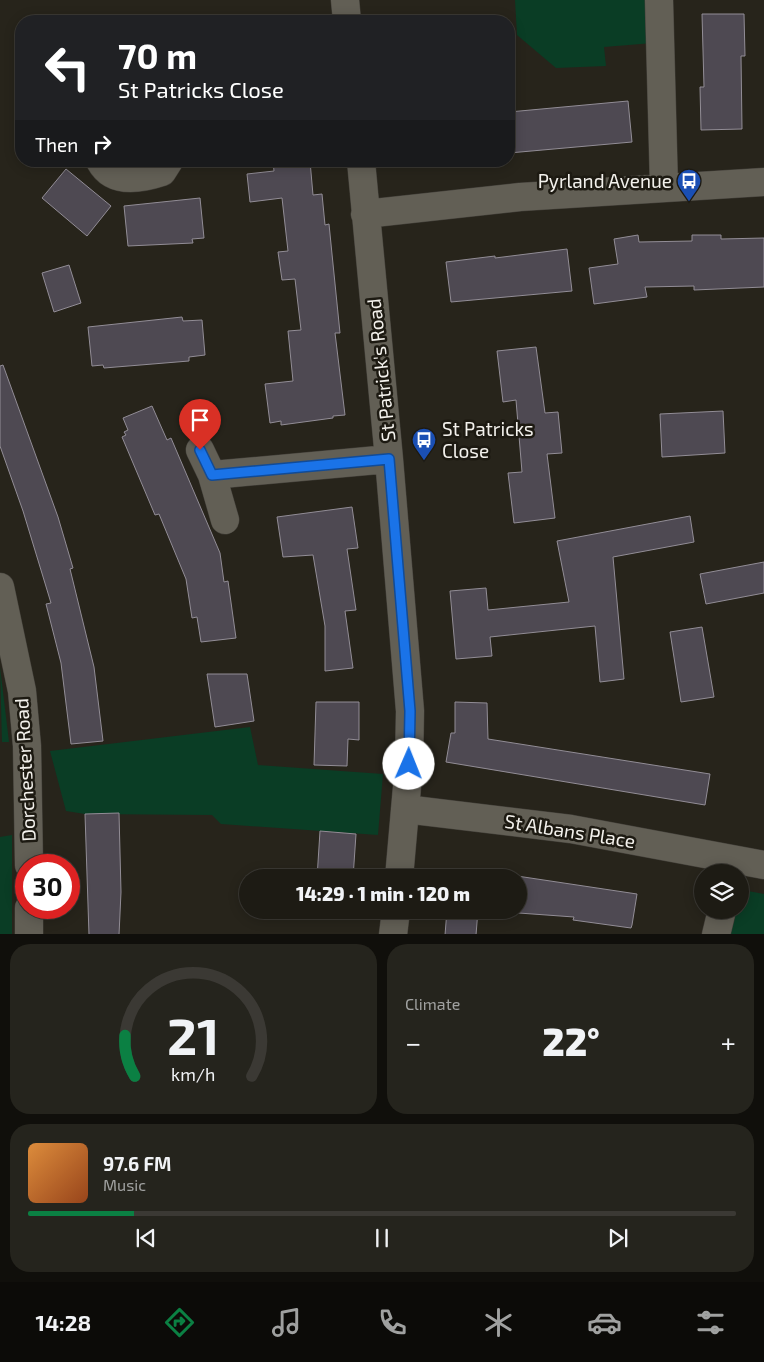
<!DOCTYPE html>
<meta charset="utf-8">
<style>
body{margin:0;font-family:"Exo 2",sans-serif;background:#25241d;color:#f1f3f6;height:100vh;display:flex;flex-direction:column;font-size:19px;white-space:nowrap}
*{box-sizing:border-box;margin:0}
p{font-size:16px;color:#a0a1a0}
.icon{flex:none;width:28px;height:28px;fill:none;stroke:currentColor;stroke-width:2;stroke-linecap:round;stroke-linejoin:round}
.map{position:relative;height:934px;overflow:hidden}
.side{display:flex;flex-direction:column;gap:10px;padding:10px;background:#100f0b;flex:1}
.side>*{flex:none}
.guide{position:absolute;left:15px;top:15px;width:500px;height:152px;border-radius:20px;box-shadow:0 2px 12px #0003,0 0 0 1px #3b3934;background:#202124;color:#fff;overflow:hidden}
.buttons{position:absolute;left:694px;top:864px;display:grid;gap:10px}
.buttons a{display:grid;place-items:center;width:55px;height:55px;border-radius:50%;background:#1d1b14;box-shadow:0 2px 12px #0003,0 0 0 1px #3b3934;font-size:25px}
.speed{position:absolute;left:15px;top:854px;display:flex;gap:10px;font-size:25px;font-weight:700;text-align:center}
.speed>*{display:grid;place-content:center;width:65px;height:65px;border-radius:50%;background:#1d1b14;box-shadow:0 2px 12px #0003,0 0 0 1px #3b3934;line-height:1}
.speed .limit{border:8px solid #d22;background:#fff;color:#111}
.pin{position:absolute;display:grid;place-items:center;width:42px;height:42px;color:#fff;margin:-51px -21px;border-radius:50% 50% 50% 0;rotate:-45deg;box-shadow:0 0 5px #0007}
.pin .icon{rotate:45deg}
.me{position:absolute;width:55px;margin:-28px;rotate:1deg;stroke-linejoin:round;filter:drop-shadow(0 0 4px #0008)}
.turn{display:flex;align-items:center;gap:18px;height:105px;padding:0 20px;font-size:22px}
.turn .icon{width:65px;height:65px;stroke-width:2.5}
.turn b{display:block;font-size:35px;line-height:42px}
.then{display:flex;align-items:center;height:48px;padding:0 20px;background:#0003;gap:10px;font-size:19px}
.big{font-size:38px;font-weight:800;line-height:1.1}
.side .widget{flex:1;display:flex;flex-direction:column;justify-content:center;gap:8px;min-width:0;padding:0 18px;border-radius:20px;background:#25241d}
.side .dial{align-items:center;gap:0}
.dial svg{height:130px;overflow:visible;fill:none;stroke:#3b3934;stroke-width:7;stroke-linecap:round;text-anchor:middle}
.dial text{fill:#f1f3f6;stroke:none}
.song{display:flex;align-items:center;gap:15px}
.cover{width:60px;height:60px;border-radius:8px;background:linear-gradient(135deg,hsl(30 70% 55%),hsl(20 70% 35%))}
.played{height:5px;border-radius:2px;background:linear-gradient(90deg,#0b8043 15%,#3b3934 15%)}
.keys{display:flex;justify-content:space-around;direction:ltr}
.heat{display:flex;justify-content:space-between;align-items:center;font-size:28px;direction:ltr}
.side .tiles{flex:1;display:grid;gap:10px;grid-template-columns:1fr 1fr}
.widget:last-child{grid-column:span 2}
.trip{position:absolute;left:239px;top:869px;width:288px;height:50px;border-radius:25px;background:#1d1b14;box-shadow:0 2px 12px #0003,0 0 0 1px #3b3934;font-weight:800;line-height:50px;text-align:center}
.dock{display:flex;height:80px;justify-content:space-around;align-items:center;background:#0c0b08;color:#a0a1a0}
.dock .icon{width:35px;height:35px}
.dock .selected{color:#0b8043}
.dock b{font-size:22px;color:#f1f3f6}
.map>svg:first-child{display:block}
.green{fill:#0a3d25}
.building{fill:#4e4952;stroke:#928d96}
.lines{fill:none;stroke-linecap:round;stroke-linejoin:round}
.street-casing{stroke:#423f39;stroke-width:29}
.street{stroke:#625f55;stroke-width:28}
.route-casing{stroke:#114b97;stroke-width:12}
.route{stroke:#1a73e8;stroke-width:9}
.labels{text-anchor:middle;stroke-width:5;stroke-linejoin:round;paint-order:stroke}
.poi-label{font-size:19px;fill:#f3f1ec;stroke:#1d1a12;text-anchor:end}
.street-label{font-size:19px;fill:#f3f1ec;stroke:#1d1a12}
</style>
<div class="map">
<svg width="764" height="935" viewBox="0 0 764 935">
<rect width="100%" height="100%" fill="#27241b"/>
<!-- green -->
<path class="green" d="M515,0H654L653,43L604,47L606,66L556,68L517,35Z
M0,667L9,742H2Z
M250,727L258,765L383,774L378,835L221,824L212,815L85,814L66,811L50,751Z
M12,835V934H0V837Z
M748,891L764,894V934L728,935L735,910H740V900Z"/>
<!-- building -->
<path class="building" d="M702,14H744L745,56H741L742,129L701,130L700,87H704Z
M628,101L632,142L509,153V112Z
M273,161H310L313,195L322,194L325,225L329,224L332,254L340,333H335L345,415L333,416V418L281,425V421L270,423L265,384L293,381L288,331L301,330L295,279L282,280L278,252L288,251L282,198L250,202L247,174L274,171Z
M66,169L111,206L87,236L42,198Z
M200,198L204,238L192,239L193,243L128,246L124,206Z
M638,235L639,242L692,241V235H721V239L764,238V287L694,290V286L645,287L647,297L594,304L589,268L618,264L614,239Z
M567,249L572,291L451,302L446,262L495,256V258Z
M69,265L81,303L54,312L42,273Z
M182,317L183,321L202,320L205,355L189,357V361L104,368L103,365L92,366L88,327Z
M536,347L545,413L558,412L562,453L547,454L555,518L514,523L508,473L522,472L516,400L503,402L497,351Z
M3,365L58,517L73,568L70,569L94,667L103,741L71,744L61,663L46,604L51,603L23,511L0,446V366Z
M152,406L167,440L171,438L220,553L224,582L228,581L236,638L201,642L197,617L192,618L186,579L159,514L155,515L122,437L126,435L124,432L128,430L123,418Z
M723,411L725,453L662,457L660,414Z
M352,507L358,548L347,549L356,610L345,611L353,668L325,671V626L313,555L283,557L277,517Z
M690,516L694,542L613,557L624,679L600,682L595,626L490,637L492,656L456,659L450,591L486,588L488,610L569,602L557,541Z
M764,562V593L706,604L700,574Z
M702,627L714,697L681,702L670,632Z
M207,674H247L254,721L215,727Z
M316,702H359V740L348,739L347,766L314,765Z
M455,702L487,703L488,739L710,774L705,805L446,762L451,733H455Z
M119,813L121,892L119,935H89L85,814Z
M320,831L356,834L353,878H317Z
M497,873L637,894L632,925L631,928L573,920L574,917L491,911L518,910V878H496Z
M447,910H478L476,935H445Z"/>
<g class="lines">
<defs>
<path id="street" d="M345,0L347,21
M659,0L664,187
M100,161C113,185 141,179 162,172L169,161
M361,161L389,459L410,711L409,764L399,878
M365,214L520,197L764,182
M200,450L212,475L225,520
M212,475L389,459
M0,587L22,691L27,746L29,865
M405,809L571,829L764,865
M29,908V935
M393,935L396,910
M716,935L722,910"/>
</defs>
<!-- street casing -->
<use href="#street" class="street-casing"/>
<!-- street -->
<use href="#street" class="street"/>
</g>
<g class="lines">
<defs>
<path id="route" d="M200,450L212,475L389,459L410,711L409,764"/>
</defs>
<!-- route casing -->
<use href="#route" class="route-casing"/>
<!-- route -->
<use href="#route" class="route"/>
</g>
<!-- icons -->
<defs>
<symbol id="bus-pin" viewBox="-11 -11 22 30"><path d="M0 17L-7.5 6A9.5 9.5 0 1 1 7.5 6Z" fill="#1a4fb4" stroke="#1d1a12"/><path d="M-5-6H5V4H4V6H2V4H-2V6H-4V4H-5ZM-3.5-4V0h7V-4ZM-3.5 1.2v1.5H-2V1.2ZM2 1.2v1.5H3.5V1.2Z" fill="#fff"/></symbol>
</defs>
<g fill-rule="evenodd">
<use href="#bus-pin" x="675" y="167" width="28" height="38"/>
<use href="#bus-pin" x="410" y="426" width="28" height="38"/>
</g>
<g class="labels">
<!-- poi labels -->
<g class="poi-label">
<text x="672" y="188">Pyrland Avenue</text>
<text x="442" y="436" text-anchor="start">St Patricks<tspan x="442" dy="22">Close</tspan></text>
</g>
<!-- street labels -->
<g class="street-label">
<text transform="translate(381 370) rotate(-96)" y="7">St Patrick's Road</text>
<text transform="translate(25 770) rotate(-93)" y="7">Dorchester Road</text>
<text transform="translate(570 831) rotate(9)" y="7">St Albans Place</text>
</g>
</g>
</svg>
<div class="buttons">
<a><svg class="icon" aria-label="layers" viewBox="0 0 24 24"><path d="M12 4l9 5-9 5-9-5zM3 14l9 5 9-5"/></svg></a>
</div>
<div class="speed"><div class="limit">30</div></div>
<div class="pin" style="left:200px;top:450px;background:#d93025"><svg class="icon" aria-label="arrive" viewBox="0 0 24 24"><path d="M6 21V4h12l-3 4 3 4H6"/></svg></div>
<svg class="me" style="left:409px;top:764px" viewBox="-20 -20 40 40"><circle r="19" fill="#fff"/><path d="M0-13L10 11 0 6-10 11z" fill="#1a73e8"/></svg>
<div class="trip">14:29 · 1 min · 120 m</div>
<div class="guide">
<div class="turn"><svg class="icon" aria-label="left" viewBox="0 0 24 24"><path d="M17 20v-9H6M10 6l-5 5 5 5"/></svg><div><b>70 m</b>St Patricks Close</div></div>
<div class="then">Then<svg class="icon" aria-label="right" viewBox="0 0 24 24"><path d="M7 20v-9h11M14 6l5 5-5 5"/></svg></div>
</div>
</div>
<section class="side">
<div class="tiles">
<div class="widget dial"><svg viewBox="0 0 100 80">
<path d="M14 69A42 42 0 1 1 86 69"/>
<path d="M14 69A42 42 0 0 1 8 44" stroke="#0b8043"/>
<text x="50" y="56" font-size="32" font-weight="700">21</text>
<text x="50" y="72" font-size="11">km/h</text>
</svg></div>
<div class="widget"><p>Climate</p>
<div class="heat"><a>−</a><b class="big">22°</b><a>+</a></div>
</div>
<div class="widget">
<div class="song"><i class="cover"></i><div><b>97.6 FM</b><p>Music</p></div></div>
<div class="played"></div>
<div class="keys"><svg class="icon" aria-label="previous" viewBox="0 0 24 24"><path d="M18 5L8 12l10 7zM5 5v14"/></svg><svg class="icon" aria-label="pause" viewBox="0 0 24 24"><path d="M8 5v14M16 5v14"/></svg><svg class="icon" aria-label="next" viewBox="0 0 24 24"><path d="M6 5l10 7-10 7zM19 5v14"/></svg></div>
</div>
</div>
</section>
<nav class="dock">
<b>14:28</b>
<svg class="icon selected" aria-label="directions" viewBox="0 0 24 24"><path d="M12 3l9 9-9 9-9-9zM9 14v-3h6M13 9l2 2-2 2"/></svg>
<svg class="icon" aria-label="music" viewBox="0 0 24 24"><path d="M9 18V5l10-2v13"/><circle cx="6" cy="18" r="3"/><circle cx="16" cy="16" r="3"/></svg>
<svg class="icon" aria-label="phone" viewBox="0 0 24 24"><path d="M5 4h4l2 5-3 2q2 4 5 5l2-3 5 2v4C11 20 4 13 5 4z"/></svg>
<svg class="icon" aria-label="climate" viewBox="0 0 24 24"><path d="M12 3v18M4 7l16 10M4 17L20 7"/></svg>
<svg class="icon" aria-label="car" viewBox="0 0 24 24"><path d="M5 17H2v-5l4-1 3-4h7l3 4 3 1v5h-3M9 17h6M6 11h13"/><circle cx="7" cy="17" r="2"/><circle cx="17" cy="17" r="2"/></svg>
<svg class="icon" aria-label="filters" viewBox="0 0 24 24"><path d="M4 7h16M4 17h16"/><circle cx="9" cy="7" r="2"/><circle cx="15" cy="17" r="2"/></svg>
</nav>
